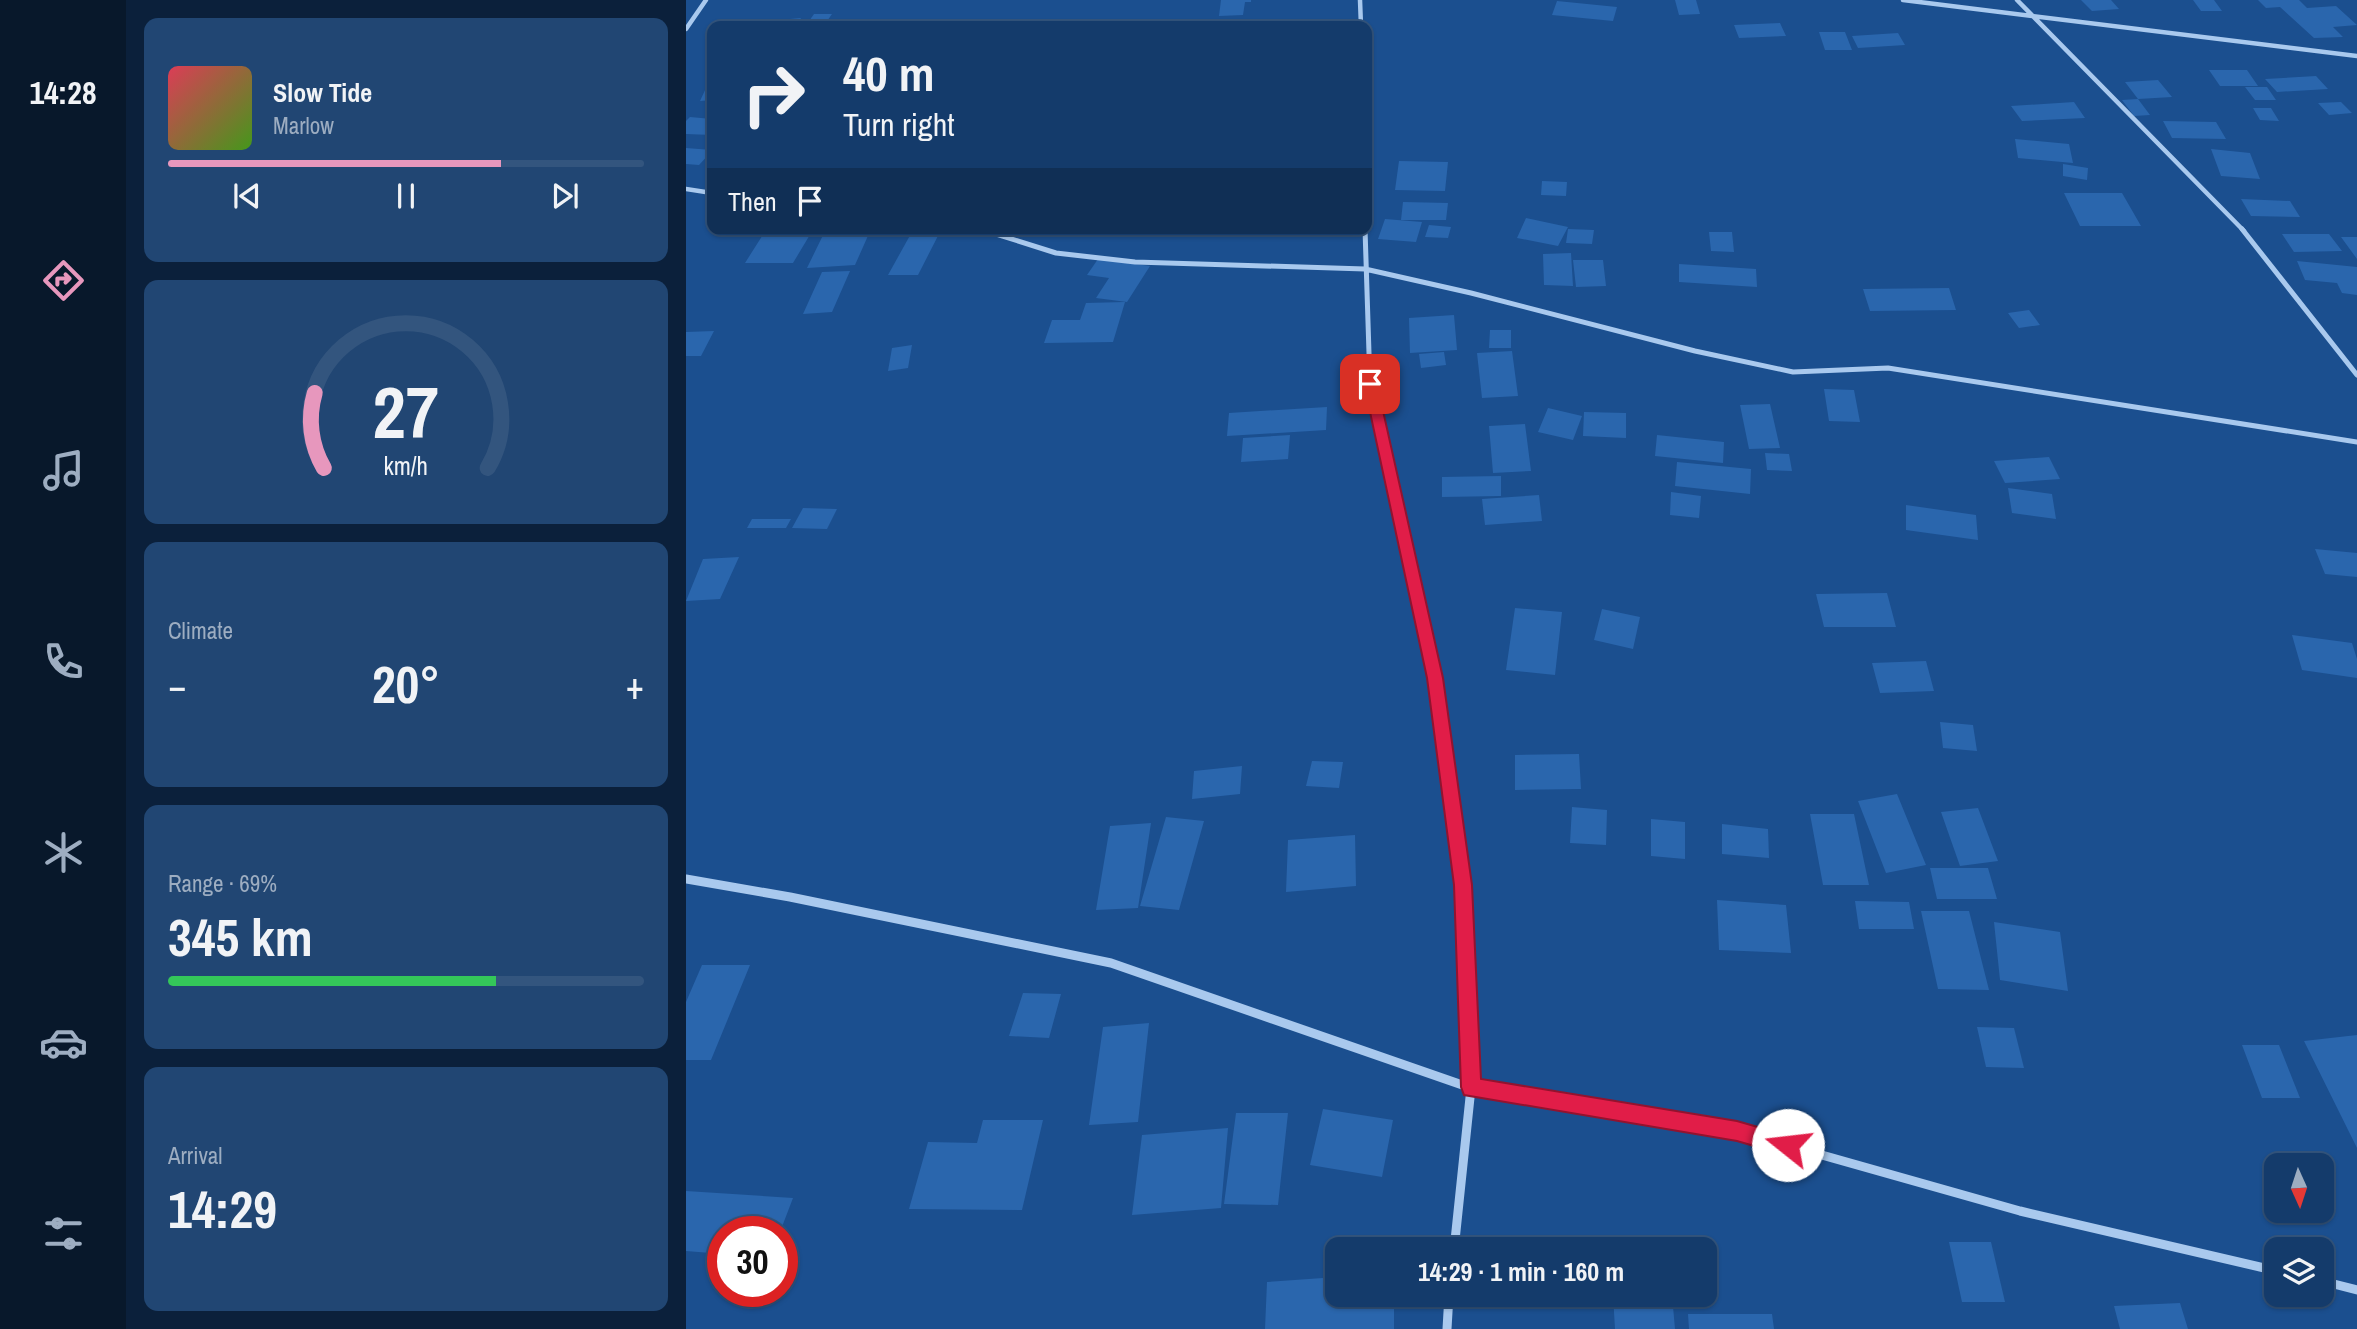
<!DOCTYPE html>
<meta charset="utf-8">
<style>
body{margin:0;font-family:"Archivo Narrow",sans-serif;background:#214673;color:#f1f3f6;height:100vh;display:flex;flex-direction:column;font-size:26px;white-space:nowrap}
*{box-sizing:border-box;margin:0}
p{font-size:23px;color:#9dadc1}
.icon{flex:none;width:38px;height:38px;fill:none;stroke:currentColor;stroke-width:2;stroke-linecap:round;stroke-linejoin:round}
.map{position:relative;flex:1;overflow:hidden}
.sheet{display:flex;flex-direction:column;gap:18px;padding:18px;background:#0b203b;width:560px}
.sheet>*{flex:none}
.hud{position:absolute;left:21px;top:21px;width:665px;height:214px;border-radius:14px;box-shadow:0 2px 5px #0004,0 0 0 2px #33557e;background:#143b6b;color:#f1f3f6;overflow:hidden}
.needle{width:46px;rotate:177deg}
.buttons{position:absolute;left:1578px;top:1153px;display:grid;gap:14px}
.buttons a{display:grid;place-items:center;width:70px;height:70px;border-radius:14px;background:#143b6b;box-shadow:0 2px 5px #0004,0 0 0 2px #33557e;font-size:35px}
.speed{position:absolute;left:21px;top:1216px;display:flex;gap:14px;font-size:35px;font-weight:700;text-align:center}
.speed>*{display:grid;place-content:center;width:91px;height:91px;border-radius:50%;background:#143b6b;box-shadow:0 2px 5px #0004,0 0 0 2px #33557e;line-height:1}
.speed .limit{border:10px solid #d22;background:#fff;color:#111}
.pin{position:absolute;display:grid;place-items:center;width:60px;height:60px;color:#fff;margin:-30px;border-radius:14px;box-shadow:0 4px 10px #0006}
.me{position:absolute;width:77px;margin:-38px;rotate:286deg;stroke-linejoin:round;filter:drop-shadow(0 0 5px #0008)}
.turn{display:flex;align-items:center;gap:24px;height:147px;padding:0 21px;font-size:32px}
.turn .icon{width:91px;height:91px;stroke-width:2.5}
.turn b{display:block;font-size:49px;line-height:60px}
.then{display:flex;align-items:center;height:66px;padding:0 21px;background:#0003;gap:14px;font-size:26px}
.big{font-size:52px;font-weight:800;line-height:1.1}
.sheet .tile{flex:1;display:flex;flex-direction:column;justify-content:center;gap:10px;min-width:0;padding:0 24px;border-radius:14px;background:#214673}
.sheet .dial{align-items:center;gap:0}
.dial svg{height:182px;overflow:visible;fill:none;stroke:#33557e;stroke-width:7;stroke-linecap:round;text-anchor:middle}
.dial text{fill:#f1f3f6;stroke:none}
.song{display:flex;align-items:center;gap:21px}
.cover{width:84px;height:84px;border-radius:10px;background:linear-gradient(135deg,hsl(350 70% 55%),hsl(100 70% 35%))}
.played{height:7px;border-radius:4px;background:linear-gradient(90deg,#e797bd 70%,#33557e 70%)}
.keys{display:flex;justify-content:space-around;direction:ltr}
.heat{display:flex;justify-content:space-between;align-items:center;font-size:38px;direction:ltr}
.charge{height:10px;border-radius:5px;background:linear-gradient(90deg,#34c759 69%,#33557e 0)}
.trip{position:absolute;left:639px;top:1237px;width:392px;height:70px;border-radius:14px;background:#143b6b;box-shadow:0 2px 5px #0004,0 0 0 2px #33557e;font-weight:800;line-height:70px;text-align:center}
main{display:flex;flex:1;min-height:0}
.dock{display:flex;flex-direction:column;width:126px;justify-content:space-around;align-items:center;background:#08182b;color:#9dadc1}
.dock .icon{width:49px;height:49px}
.dock .current{color:#e797bd}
.dock b{font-size:32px;color:#f1f3f6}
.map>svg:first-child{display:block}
.building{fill:#2a66ad}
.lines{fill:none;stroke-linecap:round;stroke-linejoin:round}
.street-far3{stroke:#a9c9ee;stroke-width:4.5}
.street-far2{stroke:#a9c9ee;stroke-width:5}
.street-far1{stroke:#a9c9ee;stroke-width:7}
.street{stroke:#a9c9ee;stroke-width:9}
.route{fill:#e11d48;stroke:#92132f;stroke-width:2}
</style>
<main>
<nav class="dock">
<b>14:28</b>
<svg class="icon current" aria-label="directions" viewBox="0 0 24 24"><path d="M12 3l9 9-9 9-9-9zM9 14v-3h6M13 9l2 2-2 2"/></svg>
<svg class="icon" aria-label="music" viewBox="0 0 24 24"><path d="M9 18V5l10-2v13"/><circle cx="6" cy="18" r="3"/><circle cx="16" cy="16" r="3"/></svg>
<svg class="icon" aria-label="phone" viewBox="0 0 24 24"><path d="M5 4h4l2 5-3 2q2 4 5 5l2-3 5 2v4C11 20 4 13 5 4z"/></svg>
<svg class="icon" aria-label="climate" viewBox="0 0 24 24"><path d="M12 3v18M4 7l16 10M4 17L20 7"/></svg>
<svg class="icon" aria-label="car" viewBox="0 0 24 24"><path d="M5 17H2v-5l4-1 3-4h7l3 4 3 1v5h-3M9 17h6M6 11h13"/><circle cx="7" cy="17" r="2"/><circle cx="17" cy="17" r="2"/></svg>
<svg class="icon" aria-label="filters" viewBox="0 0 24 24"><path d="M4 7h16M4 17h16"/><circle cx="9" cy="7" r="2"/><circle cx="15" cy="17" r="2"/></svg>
</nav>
<section class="sheet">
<div class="tile">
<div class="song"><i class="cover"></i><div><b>Slow Tide</b><p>Marlow</p></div></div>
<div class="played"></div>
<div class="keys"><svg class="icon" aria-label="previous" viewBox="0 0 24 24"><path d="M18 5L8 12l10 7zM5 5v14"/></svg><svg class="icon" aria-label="pause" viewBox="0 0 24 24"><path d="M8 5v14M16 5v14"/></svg><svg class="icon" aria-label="next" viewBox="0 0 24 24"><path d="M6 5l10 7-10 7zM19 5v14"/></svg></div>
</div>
<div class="tile dial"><svg viewBox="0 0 100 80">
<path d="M14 69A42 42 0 1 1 86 69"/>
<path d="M14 69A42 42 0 0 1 10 36" stroke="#e797bd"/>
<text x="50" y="56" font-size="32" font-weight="700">27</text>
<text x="50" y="72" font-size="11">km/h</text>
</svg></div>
<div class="tile"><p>Climate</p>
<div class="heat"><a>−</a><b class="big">20°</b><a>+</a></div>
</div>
<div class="tile"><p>Range · 69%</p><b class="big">345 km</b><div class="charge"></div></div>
<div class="tile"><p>Arrival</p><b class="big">14:29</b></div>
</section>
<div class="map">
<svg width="1671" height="1329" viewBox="0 0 1671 1329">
<rect width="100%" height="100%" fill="#1b4f8f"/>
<!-- building -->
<path class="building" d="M535,0H565V2H559L557,15L533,16Z
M989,0H1010L1014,14L993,15Z
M1395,0H1425L1433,9L1406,11Z
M1507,0H1528L1536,11H1515Z
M1572,0H1613L1621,8L1650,6L1671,25L1647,27L1657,37L1628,38L1594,7L1580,8Z
M871,1L931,7L927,21L866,15Z
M128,14H146L139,24H121Z
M115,18L111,26H79L81,21Z
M1094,23L1100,36L1053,38L1048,25Z
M1133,32H1159L1166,50H1139Z
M1212,33L1219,45L1172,48L1166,36Z
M1523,70H1561L1572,86H1534Z
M1630,76L1642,89L1591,92L1579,79Z
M1472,80L1486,97L1452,99L1439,82Z
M1559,87H1581L1590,100H1569Z
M20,88H26V100L14,101Z
M1452,99L1464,115L1448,116L1436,100Z
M1388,102L1399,118L1336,121L1325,106Z
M1655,102L1666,113L1643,115L1632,103Z
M1567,108H1585L1593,121L1574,120Z
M4,117L26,119V135L0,134V121Z
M1477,121L1530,122L1540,139L1486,138Z
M1329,139L1383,144L1387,163L1332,158Z
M0,148L26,150V151L13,165L0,164Z
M1525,149L1564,153L1574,179L1535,176Z
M713,161L762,162L759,191L709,190Z
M1377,164L1402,168L1401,180L1377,176Z
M856,181L881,182L880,196L855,195Z
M1378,193H1436L1455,226H1394Z
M1555,199L1604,201L1614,217L1565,216Z
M717,202L762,203L760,220H715Z
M840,218L882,227L872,246L831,238Z
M699,219L736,222L730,242L692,239Z
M743,225L765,227L762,238L739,237Z
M140,229H185L169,265L121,268Z
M882,229L908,230L906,244L880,243Z
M227,230H255L232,275H202Z
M1023,232H1046L1048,252L1025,251Z
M78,233H125L107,263H59Z
M1596,234H1643L1656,251L1608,252Z
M1655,237H1671V259Z
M885,253L887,286L858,285L857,254Z
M412,259L464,266L441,302L410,298L423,278L401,275Z
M887,260H917L920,286L890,287Z
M1611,261L1671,267V295L1656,293L1651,283L1619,280Z
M993,264L1070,269L1071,287L993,282Z
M164,271L146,312L117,314L136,272Z
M1263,288L1270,310L1184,311L1177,289Z
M439,302L427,342L358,343L366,320H394L400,303Z
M1343,310L1354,325L1333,328L1322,313Z
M768,315L771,350L724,353L723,318Z
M804,330H825V348H803Z
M28,331L15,356H0V332Z
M226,345L222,368L202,371L206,348Z
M826,351L832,396L796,398L791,353Z
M758,352L760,365L735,368L733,354Z
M1138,389L1168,390L1174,422L1143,421Z
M1084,404L1094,448L1063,449L1054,405Z
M641,407L640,430L541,436L543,413Z
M862,408L896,416L887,440L852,432Z
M898,412L940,413V438L897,436Z
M839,424L845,471L807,473L803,426Z
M604,435L602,459L555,462L557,438Z
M971,435L1038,442L1037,463L969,456Z
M1079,453L1103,454L1106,471L1081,470Z
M1363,457L1374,479L1319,483L1308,461Z
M991,462L1065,469L1064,494L989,486Z
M815,476V496L756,497V477Z
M1322,488L1366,494L1370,519L1326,513Z
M985,492L1015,496L1013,518L984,515Z
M853,495L856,521L799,525L796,499Z
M1220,505L1290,515L1292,540L1220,530Z
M117,508L151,509L141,529L106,528Z
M66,519H105L100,528H61Z
M1629,549L1671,553V577L1639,574Z
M53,557L34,599L0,601L17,559Z
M1201,593L1210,627H1138L1130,594Z
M829,608L876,612L869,675L820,670Z
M916,609L954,617L947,649L908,640Z
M1606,635L1666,643L1671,659V678L1616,670Z
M1240,661L1248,691L1194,693L1186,663Z
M1254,722L1287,725L1291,751L1257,748Z
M893,754L895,789L829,790V755Z
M626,761L657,762L653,788L620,786Z
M556,766L554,794L506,799L508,771Z
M1211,794L1240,865L1200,873L1172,801Z
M886,807L921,810L920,845L884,843Z
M1292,808L1312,861L1274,866L1255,812Z
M1124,814H1168L1183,885H1137Z
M480,817L518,821L493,910L454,906Z
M965,819L999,822V859L965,856Z
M465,823L452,908L410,910L424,826Z
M1036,824L1082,829L1083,858L1036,854Z
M669,835L670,886L600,892L602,840Z
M1244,868H1302L1311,899H1251Z
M1031,900L1100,905L1105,953L1033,950Z
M1169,901L1223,902L1228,929H1173Z
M1235,911H1283L1303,990L1252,989Z
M1308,922L1374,932L1382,991L1314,980Z
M16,965H64L25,1060H0V1002Z
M337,993L375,994L363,1038L323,1036Z
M463,1023L452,1122L403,1125L417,1027Z
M1291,1027L1328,1028L1338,1068L1300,1067Z
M1671,1035V1148L1618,1041Z
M1556,1045H1593L1614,1098H1576Z
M637,1109L707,1120L696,1177L624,1165Z
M550,1113H602L592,1205L538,1204Z
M297,1120H357L336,1210L223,1209L242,1142L291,1143Z
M542,1128L535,1208L446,1215L456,1135Z
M0,1191L107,1198L94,1232H37V1254L0,1251Z
M1263,1242H1305L1319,1302H1276Z
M651,1277V1295H708V1329H579L581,1282Z
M927,1295H986L989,1329H929Z
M1494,1303L1502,1329H1434L1428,1306Z
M1002,1314H1086L1088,1329H1003Z"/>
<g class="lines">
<!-- street-far3 -->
<path class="street-far3" d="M674,0L675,26
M1217,0L1671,56
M1331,0L1558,231
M0,29L20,0
M0,189L26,193
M294,229L299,231"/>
<!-- street-far2 -->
<path class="street-far2" d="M294,229L370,253L449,262L679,269L785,293L1009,351L1107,372L1202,368L1671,442
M679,229L684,384L714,518
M1556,229L1671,375"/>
<!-- street-far1 -->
<path class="street-far1" d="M713,517L749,678L776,879"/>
<!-- street -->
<path class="street" d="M0,879L104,897L425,963L785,1088L1051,1131L1334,1211L1591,1271
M768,1250L785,1088L776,877
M1636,1281L1671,1290
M761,1329L763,1295"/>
</g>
<!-- route -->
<path class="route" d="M684,379L691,384L757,678L786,885L795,1079L1051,1121L1110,1138L1113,1145L1110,1153L1102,1156L1051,1141L778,1095L775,1087L768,885L741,678L678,384Z"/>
</svg>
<div class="buttons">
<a><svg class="needle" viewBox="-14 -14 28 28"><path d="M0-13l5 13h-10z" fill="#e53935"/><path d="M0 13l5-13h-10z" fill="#9dadc1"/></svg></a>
<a><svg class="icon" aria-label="layers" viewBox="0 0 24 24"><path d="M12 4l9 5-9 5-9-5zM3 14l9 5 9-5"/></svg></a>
</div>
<div class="speed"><div class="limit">30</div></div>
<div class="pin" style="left:684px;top:384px;background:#d93025"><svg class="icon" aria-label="arrive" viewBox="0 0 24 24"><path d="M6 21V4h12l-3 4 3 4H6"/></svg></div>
<svg class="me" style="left:1102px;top:1145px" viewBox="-20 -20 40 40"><circle r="19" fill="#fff"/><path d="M0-13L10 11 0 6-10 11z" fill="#e11d48"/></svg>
<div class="trip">14:29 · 1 min · 160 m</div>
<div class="hud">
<div class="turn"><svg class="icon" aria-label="right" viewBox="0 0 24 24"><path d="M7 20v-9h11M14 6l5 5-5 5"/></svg><div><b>40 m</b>Turn right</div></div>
<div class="then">Then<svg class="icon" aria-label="arrive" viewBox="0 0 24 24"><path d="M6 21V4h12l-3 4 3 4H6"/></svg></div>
</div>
</div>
</main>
